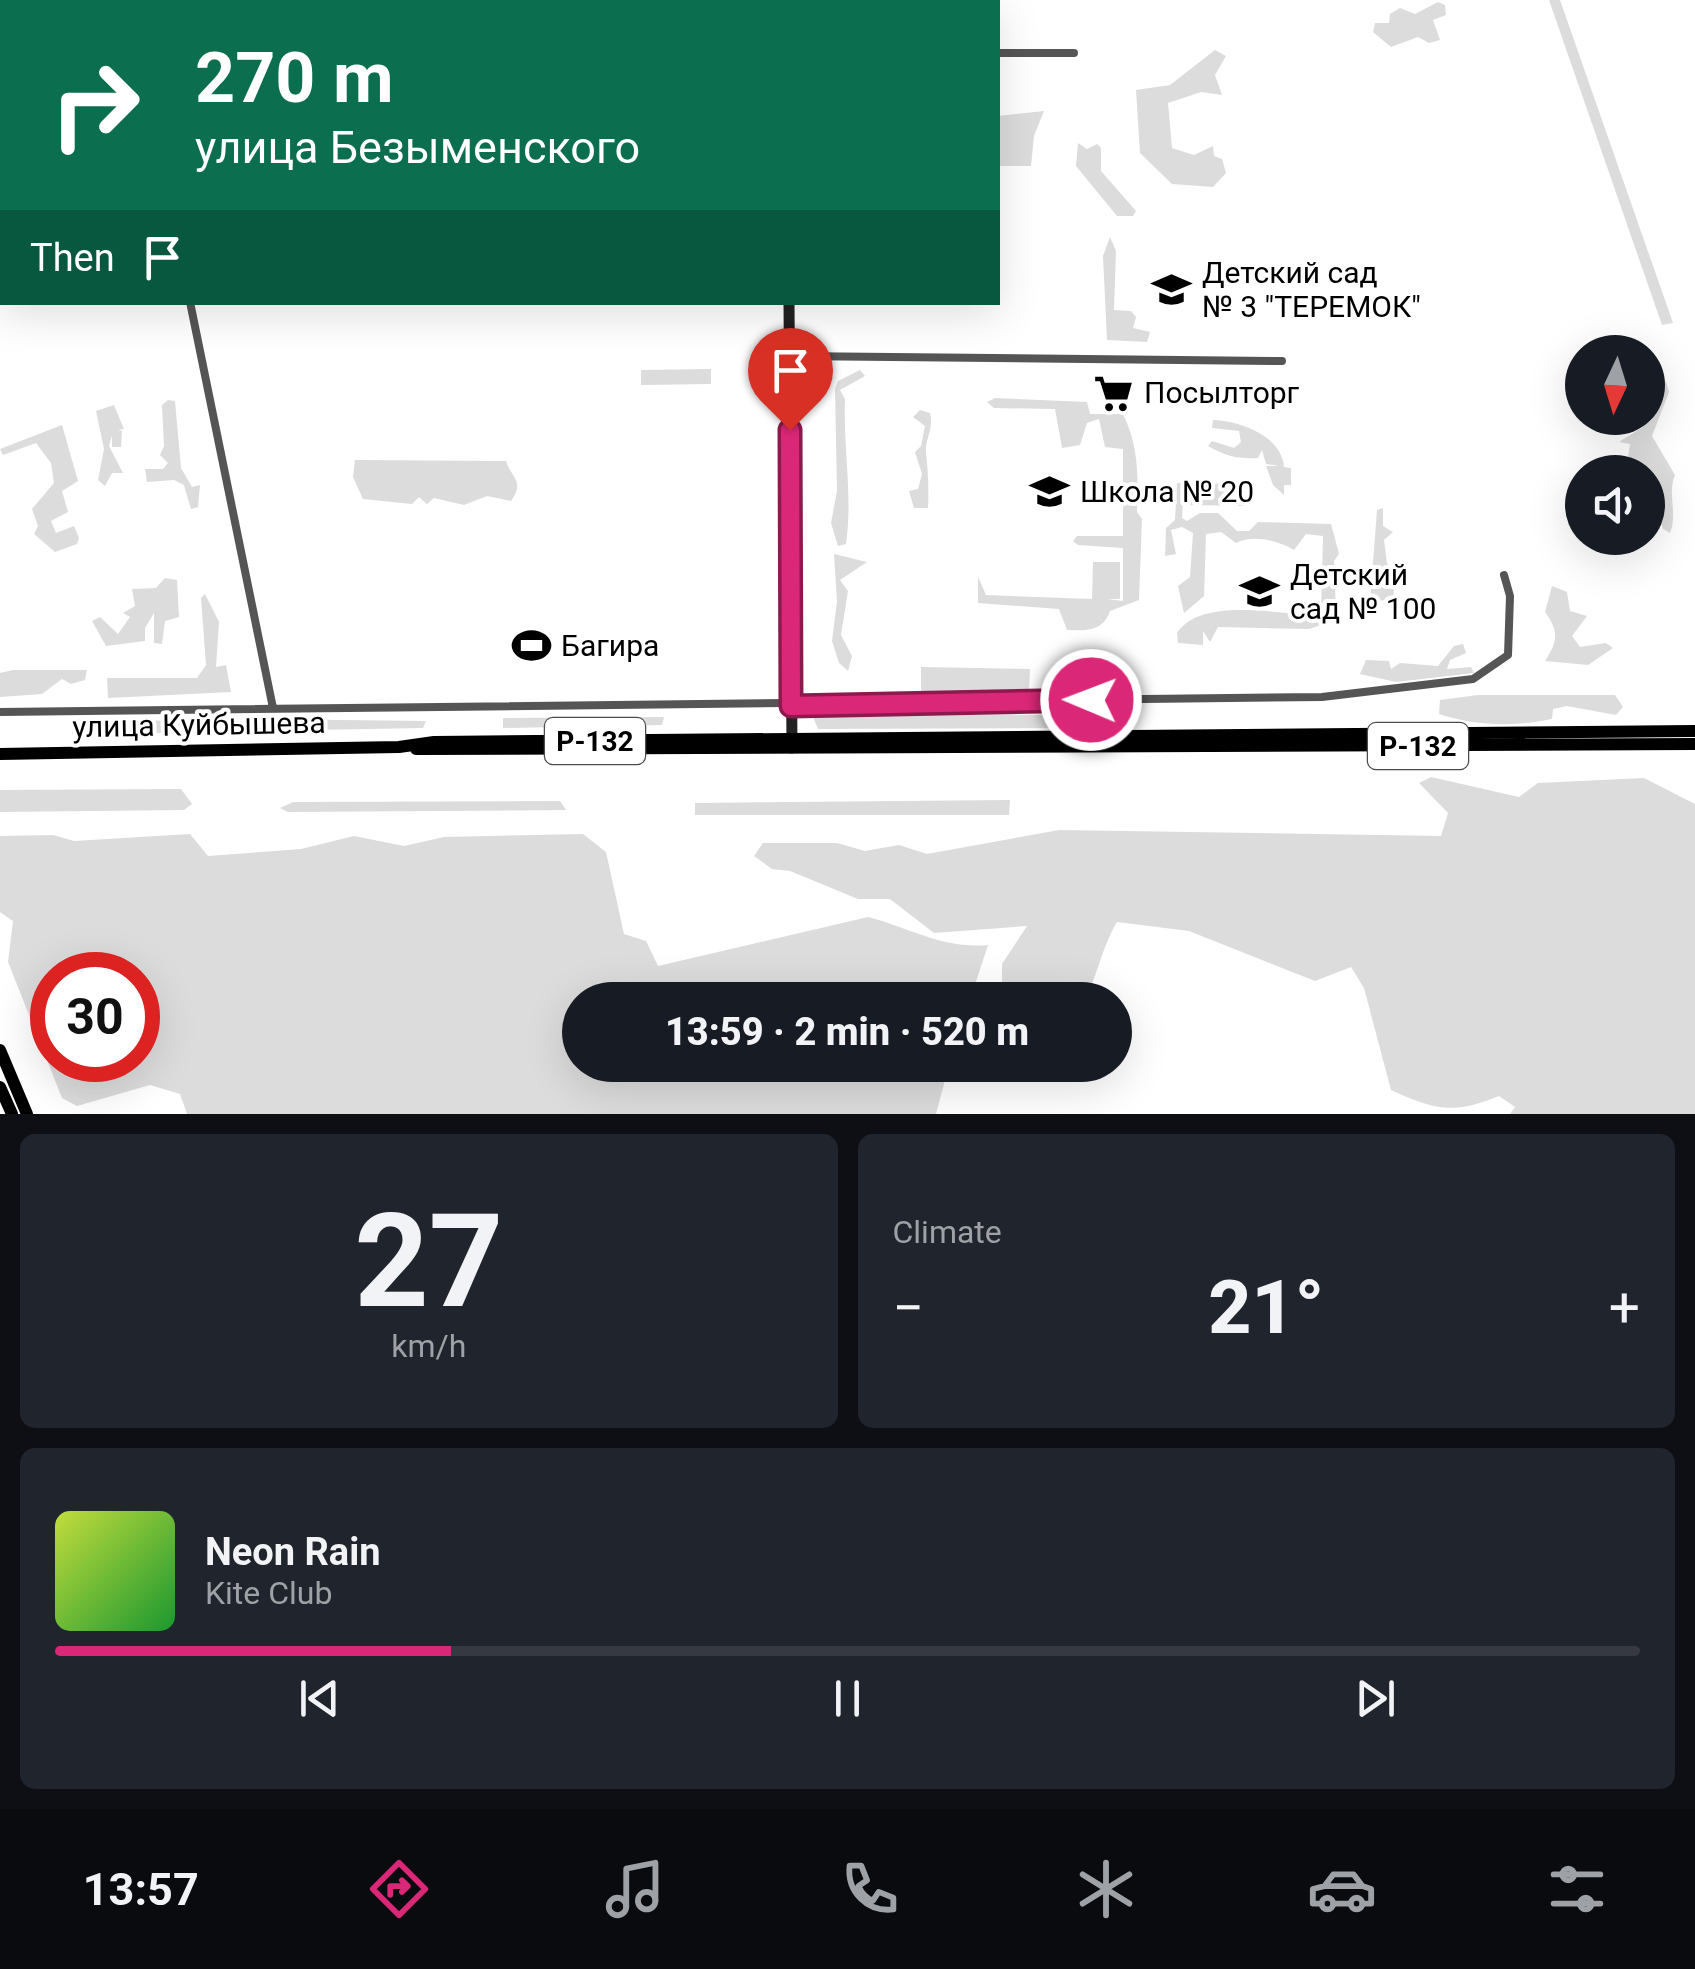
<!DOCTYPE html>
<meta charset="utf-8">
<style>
body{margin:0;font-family:Roboto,sans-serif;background:#20242c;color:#f1f3f6;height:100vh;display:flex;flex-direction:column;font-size:38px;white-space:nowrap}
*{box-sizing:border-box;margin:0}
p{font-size:32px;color:#9ea1a6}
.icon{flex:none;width:55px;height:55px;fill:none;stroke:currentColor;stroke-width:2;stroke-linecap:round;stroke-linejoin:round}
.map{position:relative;height:1114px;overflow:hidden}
.details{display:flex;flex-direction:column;gap:20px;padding:20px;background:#0d0f14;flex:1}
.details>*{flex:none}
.banner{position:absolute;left:0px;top:0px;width:1000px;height:305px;box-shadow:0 10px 40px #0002;background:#0b6e4f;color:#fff;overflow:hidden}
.needle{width:65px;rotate:184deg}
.fabs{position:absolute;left:1565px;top:335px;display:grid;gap:20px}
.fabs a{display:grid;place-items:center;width:100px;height:100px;border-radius:50%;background:#171b24;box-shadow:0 10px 40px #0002;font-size:50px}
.speed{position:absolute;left:30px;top:952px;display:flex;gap:20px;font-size:50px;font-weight:700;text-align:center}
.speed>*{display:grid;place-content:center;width:130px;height:130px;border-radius:50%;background:#171b24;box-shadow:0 10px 40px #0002;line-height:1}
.speed .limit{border:15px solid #d22;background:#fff;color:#111}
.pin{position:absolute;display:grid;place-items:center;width:85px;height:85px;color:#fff;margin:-102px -42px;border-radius:50% 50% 50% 0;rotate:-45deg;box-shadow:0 0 10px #0007}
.pin .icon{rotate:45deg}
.me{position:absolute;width:110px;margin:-55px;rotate:271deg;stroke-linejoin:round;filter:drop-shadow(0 0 8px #0008)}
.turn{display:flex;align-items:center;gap:35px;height:210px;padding:0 30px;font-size:45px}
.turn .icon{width:130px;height:130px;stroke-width:2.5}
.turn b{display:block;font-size:70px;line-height:85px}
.then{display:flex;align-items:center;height:95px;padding:0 30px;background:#0003;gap:20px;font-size:38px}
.big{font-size:75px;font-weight:800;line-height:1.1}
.details .widget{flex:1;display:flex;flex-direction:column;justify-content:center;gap:15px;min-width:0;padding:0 35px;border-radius:15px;background:#20242c}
.details .dial{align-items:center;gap:0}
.dial b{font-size:130px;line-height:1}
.song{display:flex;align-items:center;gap:30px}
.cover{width:120px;height:120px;border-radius:15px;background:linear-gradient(135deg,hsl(70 70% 55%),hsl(130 70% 35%))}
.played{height:10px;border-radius:5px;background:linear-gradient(90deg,#db2777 25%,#363941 25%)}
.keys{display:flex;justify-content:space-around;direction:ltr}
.heat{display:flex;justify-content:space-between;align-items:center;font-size:55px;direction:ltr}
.details .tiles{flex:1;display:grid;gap:20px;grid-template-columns:1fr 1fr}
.widget:last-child{grid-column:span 2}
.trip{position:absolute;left:562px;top:982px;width:570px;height:100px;border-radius:50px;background:#171b24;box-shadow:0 10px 40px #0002;font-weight:800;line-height:100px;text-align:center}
.tab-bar{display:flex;height:160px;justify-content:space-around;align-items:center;background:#090b0e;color:#9ea1a6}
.tab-bar .icon{width:70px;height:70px}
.tab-bar .current{color:#db2777}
.tab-bar b{font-size:45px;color:#f1f3f6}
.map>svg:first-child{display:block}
.green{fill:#dcdcdc;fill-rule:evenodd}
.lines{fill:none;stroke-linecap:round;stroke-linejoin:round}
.minor{stroke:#555;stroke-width:8}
.secondary{stroke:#222;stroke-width:11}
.trunk{stroke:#000;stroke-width:12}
.route-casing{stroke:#8e194d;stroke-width:25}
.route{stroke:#db2777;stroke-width:18}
.labels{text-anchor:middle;stroke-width:8;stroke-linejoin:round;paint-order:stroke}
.shield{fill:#fff;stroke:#4c4c4c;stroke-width:2.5}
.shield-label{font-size:28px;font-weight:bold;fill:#000}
.poi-label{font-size:30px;fill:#000;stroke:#fff;text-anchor:start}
.street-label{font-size:30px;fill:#000;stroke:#fff}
</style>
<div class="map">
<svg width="1695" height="1114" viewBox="0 0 1695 1114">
<rect width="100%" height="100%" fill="#fff"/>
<!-- green -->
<path class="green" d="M1549,0H1560L1673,323L1662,325Z
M1438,2L1445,5L1446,15L1433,20L1440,40L1429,43L1418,37L1391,47L1373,32L1375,23H1389L1390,14L1400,8L1415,14Z
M1215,50L1226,56L1215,75L1222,95L1201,92L1168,103L1172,148L1194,155L1213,146L1214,156L1222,159L1226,173L1213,187L1172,184L1140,153L1136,90L1170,85Z
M1044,111L1034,136L1031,166H998V116Z
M1078,143L1087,149L1097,144L1101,148V171L1136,211L1133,216H1117L1076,166Z
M1110,237L1116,251L1114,310L1131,311L1136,317L1133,328L1150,332L1147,342L1107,340L1103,256Z
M711,369V384L641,385V370Z
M860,370L865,376L840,390L845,399C843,448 853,495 846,544L838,546L831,523L837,491L835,389L838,381Z
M1666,381L1669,392L1652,436L1675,475C1667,494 1678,513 1670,533L1663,529L1648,472H1617L1628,464H1640L1628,458L1630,444L1619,442L1643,427L1655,393Z
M995,398L1087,402L1090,414H1123C1139,447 1138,476 1137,512L1142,519L1139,600L1110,611C1103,631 1087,631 1067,630L1059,609L978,603V577L986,595L1092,599L1093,562H1120V599H1107L1123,601V548L1078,545L1073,541L1077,536H1123V449L1105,447L1099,419L1087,423L1080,445L1062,448L1055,409L994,408L987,402Z
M168,400L175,401L181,468L192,487L200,485L198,507L191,509L184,485L174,480L147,482L145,469H163L168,463L160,455L164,446L162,405Z
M114,405L124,429L118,430L122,431L121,447H112V436L109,446L123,473H112L105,486L98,480L104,449L96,411Z
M920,410L930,413C934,429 925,439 926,452C928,471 929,488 928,508H914L909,491L918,489L922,474L915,452L921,446L925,426L913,417Z
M1213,420C1240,421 1282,436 1284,467L1291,468V485H1284V495L1273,485L1266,466H1279L1266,464L1262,450L1258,458C1238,459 1225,456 1208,446L1212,441L1234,448L1241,442L1239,431L1212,428Z
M62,425L78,481L62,491L68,512L51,521L56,533L74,526L79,538L77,544L55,552L34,534L38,526L32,509L54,483L51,463L36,443L3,455L0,449Z
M355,460L506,461C512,479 525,481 511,501L487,496L464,505L434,498L427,504L419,497L412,504L363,499L353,477Z
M1177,483H1184L1182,518L1187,521L1200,513H1218L1237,531H1249L1258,522L1331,524L1339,554L1334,561L1336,613L1330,622L1309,629L1218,627L1210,642L1203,631V645L1178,643L1177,633C1202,596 1279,615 1321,615L1323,536L1306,534L1294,550C1278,541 1254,534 1236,543L1221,532L1206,534L1204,596L1184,613L1178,586L1190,577L1193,533L1182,527L1171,530L1176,554L1165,556L1166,528L1175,520Z
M1189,483L1249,484V506L1189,505Z
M1383,508V526L1393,532L1384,540L1387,564L1393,567L1394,599L1370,602L1377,510Z
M834,554L867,562L840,580L848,591L841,635L852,656L848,671L839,663L832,641L837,601Z
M165,578L177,580L179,617L165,621L162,644L154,643V613L145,628V641L106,646L92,621L100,617L118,634L130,617L123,613L135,606L132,589L156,588Z
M1552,586L1567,592L1570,611L1587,616L1572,636L1580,647L1606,643L1613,648L1588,665L1545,661C1558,641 1559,631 1545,612Z
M205,594L219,622L216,667L226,665L231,692L108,698L107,678H197L206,665L201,598Z
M1463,644L1466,653L1450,660L1447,669L1471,667L1474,673L1396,682L1360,674L1366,660L1389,661L1391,669L1400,663L1438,666L1454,646Z
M921,667L1030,669L1029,689L1016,694L921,693Z
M13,670H87L85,680L71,684L62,679L42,694L0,697V673Z
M1478,695H1615L1623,707L1616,715L1567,706L1553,709L1552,719C1513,727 1476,726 1439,714L1440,700Z
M835,713L1053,715L1054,728L818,729L813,717Z
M664,717L662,725L503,728V718Z
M73,719L236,722L235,732L72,734Z
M257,719L426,721L423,728L257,731Z
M1431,777L1519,797L1538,783L1644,778L1695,804V1114H1510L1515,1107L1499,1096C1454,1114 1437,1111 1391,1090L1364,988L1351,967L1315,981L1189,931L1117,922C1100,951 1099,974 1084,1000H993L1002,984V964L1027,926L934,933L890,899H858L790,871L772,869L754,856L763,843H837L865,851L899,845L927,854L1059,830L1441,836L1448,813L1419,783Z
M181,789L192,804L184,810L0,812V790Z
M1010,800L1009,815H695V803Z
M560,801L566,810L288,812L280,808L293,802Z
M190,834L208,856L301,849L354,836L404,846L444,837L583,834L606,852L624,934L646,941L658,966L868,917C910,928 943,949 988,945L970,1000H580V1065H949L936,1114H187L180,1094L150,1085L77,1106L62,1098L8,962L13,921L0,912V836L53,835L74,841ZM138,975V1060H52V975Z"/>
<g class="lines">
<!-- minor -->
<path class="minor" d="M126,0V2
M998,53H1074
M190,302L273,708
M790,356L1282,361
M1044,699L1054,683L1108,684V700
M0,712L1322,697L1473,679L1508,655L1510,596L1504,575"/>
<!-- secondary -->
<path class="secondary" d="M786,0V2
M789,302L792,748"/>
<!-- trunk -->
<path class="trunk" d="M416,749L1695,744
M0,754L399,747L434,742L1695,731
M0,1050L27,1114
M0,1087L12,1114"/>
</g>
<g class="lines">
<defs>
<path id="route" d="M790,430L791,706L1091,700"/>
</defs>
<!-- route casing -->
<use href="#route" class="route-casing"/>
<!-- route -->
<use href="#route" class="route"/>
</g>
<!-- icons -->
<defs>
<symbol id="school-bare" viewBox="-9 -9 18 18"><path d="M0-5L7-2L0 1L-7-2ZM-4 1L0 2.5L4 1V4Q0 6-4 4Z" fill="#000" stroke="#fff" stroke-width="2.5" paint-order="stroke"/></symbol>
<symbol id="supermarket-bare" viewBox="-9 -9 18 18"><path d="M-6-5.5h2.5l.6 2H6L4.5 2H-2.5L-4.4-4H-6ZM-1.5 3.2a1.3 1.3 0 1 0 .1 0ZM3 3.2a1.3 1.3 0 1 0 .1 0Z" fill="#000" stroke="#fff" stroke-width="2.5" paint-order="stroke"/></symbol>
<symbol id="stadium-bare" viewBox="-9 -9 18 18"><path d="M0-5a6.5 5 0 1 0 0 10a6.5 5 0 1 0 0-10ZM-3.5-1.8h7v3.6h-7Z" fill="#000" stroke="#fff" stroke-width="2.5" paint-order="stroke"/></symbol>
</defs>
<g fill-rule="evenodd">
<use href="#school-bare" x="1144" y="262" width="55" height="55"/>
<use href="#supermarket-bare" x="1086" y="366" width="55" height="55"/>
<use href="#school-bare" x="1022" y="464" width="55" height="55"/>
<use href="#school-bare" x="1232" y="564" width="55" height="55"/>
<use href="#stadium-bare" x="504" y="618" width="55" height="55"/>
</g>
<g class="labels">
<!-- shield labels -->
<g class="shield">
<rect x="545" y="718" width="100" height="46" rx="8"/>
<rect x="1368" y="723" width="100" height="46" rx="8"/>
</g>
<g class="shield-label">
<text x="595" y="751">Р-132</text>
<text x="1418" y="756">Р-132</text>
</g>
<!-- poi labels -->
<g class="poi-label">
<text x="1202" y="283">Детский сад<tspan x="1202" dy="34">№ 3 "ТЕРЕМОК"</tspan></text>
<text x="1144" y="403">Посылторг</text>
<text x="1080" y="502">Школа № 20</text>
<text x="1290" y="585">Детский<tspan x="1290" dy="34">сад № 100</tspan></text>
<text x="561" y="656">Багира</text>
</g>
<!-- street labels -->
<g class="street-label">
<text transform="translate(199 725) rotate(-1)" y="10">улица Куйбышева</text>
</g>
</g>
</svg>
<div class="fabs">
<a><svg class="needle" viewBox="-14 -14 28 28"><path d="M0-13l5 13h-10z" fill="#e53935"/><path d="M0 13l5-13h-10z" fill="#9ea1a6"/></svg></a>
<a><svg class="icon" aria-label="sound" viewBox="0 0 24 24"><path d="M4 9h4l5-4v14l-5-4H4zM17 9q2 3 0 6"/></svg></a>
</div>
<div class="speed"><div class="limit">30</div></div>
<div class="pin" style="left:790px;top:430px;background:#d93025"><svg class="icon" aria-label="arrive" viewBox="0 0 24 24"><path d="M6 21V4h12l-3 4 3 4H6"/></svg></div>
<svg class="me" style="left:1091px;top:700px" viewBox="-20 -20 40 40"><circle r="17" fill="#db2777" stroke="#fff" stroke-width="3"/><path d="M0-11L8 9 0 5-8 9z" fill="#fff"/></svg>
<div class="trip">13:59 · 2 min · 520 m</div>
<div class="banner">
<div class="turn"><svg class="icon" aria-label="right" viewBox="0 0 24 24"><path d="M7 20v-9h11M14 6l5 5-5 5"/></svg><div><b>270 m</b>улица Безыменского</div></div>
<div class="then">Then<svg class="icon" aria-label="arrive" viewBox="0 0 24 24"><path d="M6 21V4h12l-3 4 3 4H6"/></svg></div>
</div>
</div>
<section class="details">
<div class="tiles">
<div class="widget dial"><b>27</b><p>km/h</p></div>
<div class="widget"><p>Climate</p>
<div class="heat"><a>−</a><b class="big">21°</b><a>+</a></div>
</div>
<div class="widget">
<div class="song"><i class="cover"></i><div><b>Neon Rain</b><p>Kite Club</p></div></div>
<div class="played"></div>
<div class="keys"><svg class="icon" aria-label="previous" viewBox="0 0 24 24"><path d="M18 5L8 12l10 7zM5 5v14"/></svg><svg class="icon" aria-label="pause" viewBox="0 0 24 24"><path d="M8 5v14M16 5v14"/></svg><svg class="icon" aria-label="next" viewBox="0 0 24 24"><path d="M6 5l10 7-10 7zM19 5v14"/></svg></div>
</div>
</div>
</section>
<nav class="tab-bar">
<b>13:57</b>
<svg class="icon current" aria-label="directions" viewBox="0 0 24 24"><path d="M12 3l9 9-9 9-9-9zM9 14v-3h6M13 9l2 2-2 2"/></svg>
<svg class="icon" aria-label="music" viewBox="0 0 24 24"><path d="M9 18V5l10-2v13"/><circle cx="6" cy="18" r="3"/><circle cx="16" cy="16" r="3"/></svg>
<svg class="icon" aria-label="phone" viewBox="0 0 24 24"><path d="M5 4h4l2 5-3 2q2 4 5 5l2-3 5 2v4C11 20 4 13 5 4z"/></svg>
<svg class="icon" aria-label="climate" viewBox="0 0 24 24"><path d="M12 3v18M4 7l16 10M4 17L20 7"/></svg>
<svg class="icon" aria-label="car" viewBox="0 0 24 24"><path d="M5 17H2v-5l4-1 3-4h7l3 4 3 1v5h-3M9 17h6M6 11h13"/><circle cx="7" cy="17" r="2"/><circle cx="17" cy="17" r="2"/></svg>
<svg class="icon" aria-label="filters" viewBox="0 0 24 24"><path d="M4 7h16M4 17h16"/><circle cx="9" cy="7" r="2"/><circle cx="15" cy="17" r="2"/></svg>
</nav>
